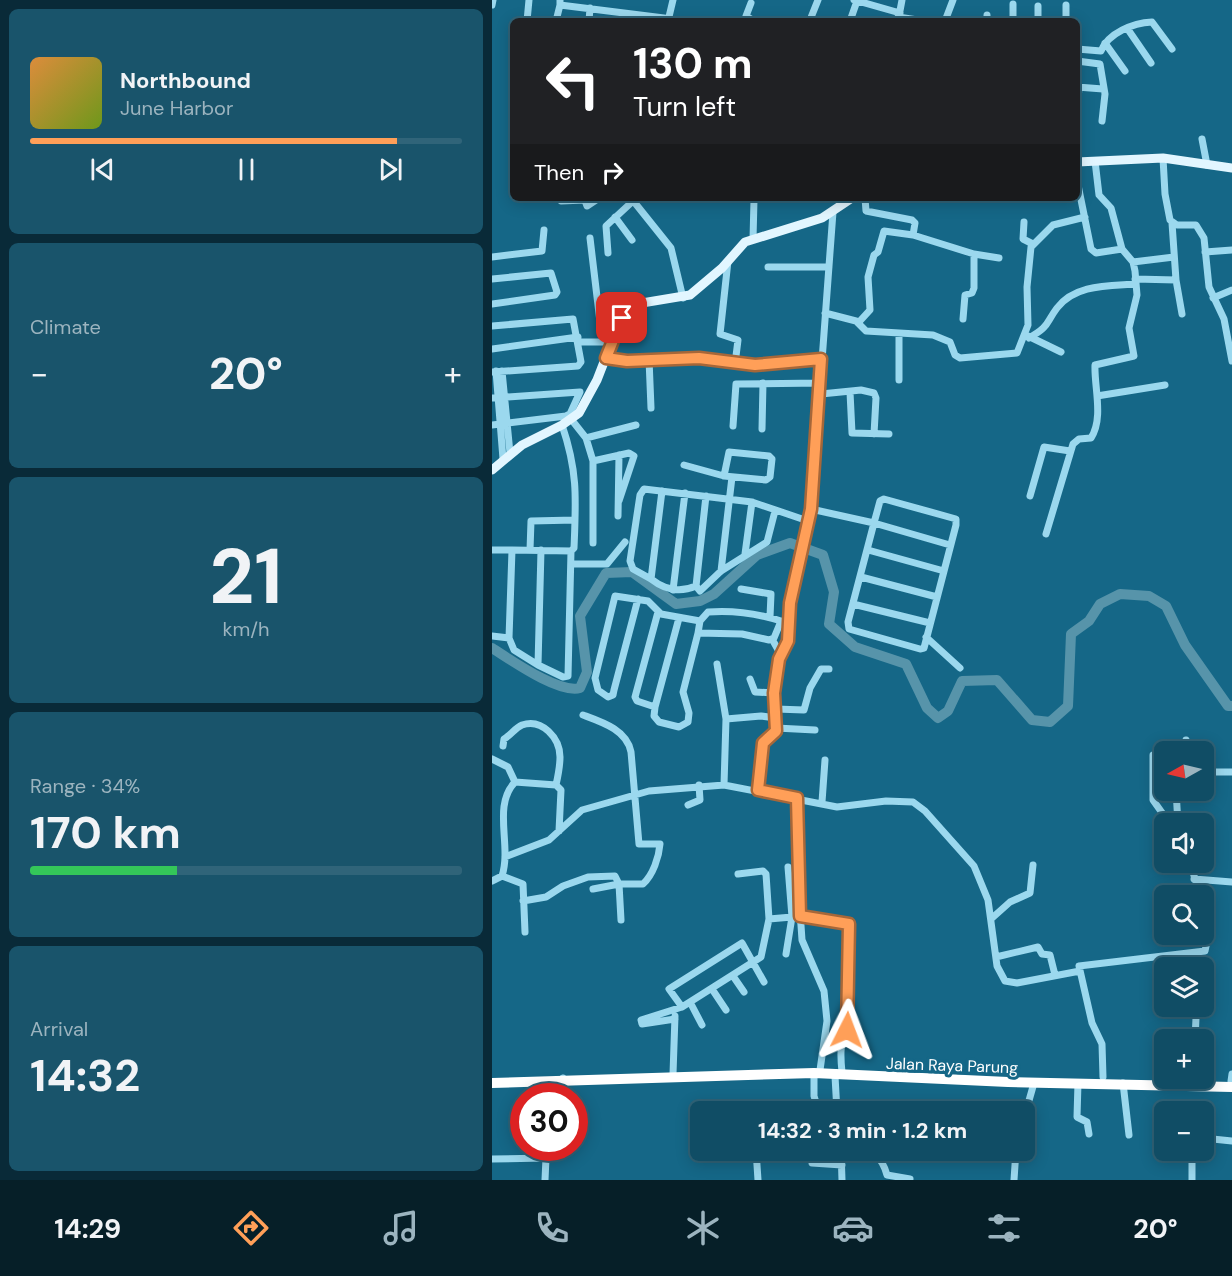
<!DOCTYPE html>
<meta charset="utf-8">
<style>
body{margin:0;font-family:"DM Sans",sans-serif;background:#19546b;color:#f1f3f6;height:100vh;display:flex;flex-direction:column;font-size:22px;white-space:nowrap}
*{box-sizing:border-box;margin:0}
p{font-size:20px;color:#9cb4bf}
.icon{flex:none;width:33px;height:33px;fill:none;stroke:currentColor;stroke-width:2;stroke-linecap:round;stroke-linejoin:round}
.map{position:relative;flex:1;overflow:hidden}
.panel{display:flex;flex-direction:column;gap:9px;padding:9px;background:#092a38;width:492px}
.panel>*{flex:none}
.guide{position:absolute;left:18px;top:18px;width:570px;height:183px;border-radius:9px;box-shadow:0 3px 15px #0003,0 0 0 2px #306479;background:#202124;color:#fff;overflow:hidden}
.needle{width:39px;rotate:262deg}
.fabs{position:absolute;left:662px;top:741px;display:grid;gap:12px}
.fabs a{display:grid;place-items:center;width:60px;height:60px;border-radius:9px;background:#104d65;box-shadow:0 3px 15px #0003,0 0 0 2px #306479;font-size:30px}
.speed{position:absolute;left:18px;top:1083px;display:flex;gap:12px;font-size:30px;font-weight:700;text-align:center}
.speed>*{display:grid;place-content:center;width:78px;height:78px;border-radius:50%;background:#104d65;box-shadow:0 3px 15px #0003,0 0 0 2px #306479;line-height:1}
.speed .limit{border:9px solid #d22;background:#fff;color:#111}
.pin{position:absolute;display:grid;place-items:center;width:51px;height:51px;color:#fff;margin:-26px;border-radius:12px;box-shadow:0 3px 9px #0006}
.me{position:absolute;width:66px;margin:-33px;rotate:3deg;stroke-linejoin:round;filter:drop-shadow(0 0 4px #0008)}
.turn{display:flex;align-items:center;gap:21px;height:126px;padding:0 24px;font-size:27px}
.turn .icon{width:78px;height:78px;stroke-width:2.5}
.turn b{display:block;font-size:42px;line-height:51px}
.then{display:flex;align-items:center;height:57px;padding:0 24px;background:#0003;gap:12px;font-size:22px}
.big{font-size:45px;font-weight:700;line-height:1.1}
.panel .tile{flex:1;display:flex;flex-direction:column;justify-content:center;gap:9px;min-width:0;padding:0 21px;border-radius:9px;background:#19546b}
.panel .dial{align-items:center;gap:0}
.dial b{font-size:78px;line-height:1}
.song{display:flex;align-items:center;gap:18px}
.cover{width:72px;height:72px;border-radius:9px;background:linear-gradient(135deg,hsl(30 70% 55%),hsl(80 70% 35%))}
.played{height:6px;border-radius:3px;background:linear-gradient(90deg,#ff9f58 85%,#306479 85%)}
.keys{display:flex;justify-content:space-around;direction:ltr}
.heat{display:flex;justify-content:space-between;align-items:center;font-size:33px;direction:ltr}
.charge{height:9px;border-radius:4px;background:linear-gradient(90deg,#34c759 34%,#306479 0)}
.trip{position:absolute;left:198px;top:1101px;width:345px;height:60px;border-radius:9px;background:#104d65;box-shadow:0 3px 15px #0003,0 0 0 2px #306479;font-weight:700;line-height:60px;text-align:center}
.tabs{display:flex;height:96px;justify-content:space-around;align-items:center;background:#061f28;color:#9cb4bf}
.tabs .icon{width:42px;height:42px}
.tabs .current{color:#ff9f58}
.tabs b{font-size:27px;color:#f1f3f6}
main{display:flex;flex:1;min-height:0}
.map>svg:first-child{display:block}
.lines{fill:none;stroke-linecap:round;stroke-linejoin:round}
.river{stroke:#5794aa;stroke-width:10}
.minor{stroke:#9bd8ee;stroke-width:7}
.major{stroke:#e2f6ff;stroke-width:9}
.highway{stroke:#fff;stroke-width:10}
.route-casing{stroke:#a66739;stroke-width:15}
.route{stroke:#ff9f58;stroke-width:10}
.labels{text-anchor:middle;stroke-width:6;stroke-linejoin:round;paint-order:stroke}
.street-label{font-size:16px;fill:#fff;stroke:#156787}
</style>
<main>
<section class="panel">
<div class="tile">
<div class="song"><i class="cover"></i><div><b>Northbound</b><p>June Harbor</p></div></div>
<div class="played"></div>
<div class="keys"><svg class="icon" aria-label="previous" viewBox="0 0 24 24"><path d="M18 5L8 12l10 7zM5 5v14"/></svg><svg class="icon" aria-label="pause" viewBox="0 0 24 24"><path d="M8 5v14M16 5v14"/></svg><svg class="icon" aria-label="next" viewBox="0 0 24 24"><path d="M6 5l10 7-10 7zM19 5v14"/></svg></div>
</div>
<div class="tile"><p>Climate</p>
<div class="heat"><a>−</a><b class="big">20°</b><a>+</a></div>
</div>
<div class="tile dial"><b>21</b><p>km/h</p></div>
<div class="tile"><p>Range · 34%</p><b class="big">170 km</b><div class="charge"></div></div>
<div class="tile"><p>Arrival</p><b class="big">14:32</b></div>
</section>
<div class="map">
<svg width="740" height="1180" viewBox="0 0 740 1180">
<rect width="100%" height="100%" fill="#156787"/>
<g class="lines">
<!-- river -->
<path class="river" d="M0,648C19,660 67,694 88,688L95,672L88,616L114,573L140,572L184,604L208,601L222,594L265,555L298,543L331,555L342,592L337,624L363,647L414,664L435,708L446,718L456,711L470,681L505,680L540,720L558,722L576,706L579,634L597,621L608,604L628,594L657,596L674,606L693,645L736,706H740"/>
<!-- minor -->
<path class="minor" d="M68,0V5L196,21
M362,0L408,13
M259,3L254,16L262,21
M521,4V21
M0,5L1,0
M546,6V21
M407,16L410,0
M406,17L432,21
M318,20L326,0
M35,21L37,0
M64,21L68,5
M97,21L98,8
M176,21L181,0
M358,21L365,1
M453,21L461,0
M495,21V15
M574,21V5
M635,28L659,63
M613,43L633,71
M585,49L609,51C616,33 641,23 660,22L680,49
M585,61L608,64L613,94L610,121
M585,87L611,89
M585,114L587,87
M710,139L715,165
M671,158L673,194L678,220L685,225H704L712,238L717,287L732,319L740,361
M585,180L599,249L604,253L630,249
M66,198L69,201L93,200
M92,198L95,206L107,198
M139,198L179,248L191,298
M255,198L262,200L261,239
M373,198L374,211L420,220L423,223L421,235L482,254V288L480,293L473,295L471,319
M123,217L140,240
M532,222L531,239L541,244
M680,223L684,280L690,314
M98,238L108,322L111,327L124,331
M713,252L740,250
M116,253L114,226L141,201
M482,254L507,258
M0,257L50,251L52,230
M236,261L228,334L246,340L243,364
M641,262L682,257
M276,267H337
M0,279L59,273L65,292L63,295L0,304
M643,279L684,280
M721,298L740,290
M333,313L364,321L374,331L441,335L458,342L463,355L468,358L525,353L536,325L535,287L539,247L561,225L593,217
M367,322L378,310L376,277L382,255L386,252L392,231L421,235
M0,326L81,319L89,362L86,366L0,372
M407,333V380
M536,336L569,352
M537,338C558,326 553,324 565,308C583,284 617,286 643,284
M87,342H119
M0,349L86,337
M114,358L135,361L194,357L263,365L329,359
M157,359L159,408
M4,371L11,459
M10,371L18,453
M358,392L360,433L397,434
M329,394L369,390L382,393L384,398L382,434
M605,396L673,385
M0,398L88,392L78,414L74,416L0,425
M79,419L94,438L101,461V543
M241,426L244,384L329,383
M270,429L271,383
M94,438L144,425
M101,461L137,453L142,456L127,501
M192,465L232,476L274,480L278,477L280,459L277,456L237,452L232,476
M170,491L159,579C173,590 188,593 204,586
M538,496L552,447L578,451
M319,509L382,523L356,622L357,629L428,649L432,648L464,525V519L392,499L388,501L382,523L458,545
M126,516L127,455
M554,534L581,444L587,439L599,438C612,418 602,387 603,365L642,356L637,328L645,295L643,271L641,262L630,249L619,208L607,195L603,161
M0,550H20
M38,550L39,521L83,520
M376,550L452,571
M253,554L260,502
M79,564H115L133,542
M229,571L240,477
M369,577L445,597
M159,579L141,569L138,561L148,495L152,489L260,502L316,521
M204,586L208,591L229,571L275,542L283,511
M204,586L214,496
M249,589L279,594L278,617
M181,590L193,493
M146,599L122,690L121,695L116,697L106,690L103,678L123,596L156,601L169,614L208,621L206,633L250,634L277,640L282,638L289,621L296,622
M361,604L438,623
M187,618L163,707L162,716L167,722L187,727L196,722L197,713L191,692L206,633
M208,621L216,612C242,610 264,613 289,621
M0,636L17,638L20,550L79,551L82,548C84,499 86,472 70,425
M434,637L468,668
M17,638L22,650L46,665L49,550
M280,639L289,655
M225,664L234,719L232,785
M46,665L71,677L76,676L79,551
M258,679L263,692L282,693
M163,707L145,701L143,697L166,612
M284,709L312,710L318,688L329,669H337
M234,719L269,716L284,718
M284,728L323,730
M11,746L12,739C19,735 23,728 30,725C50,718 68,738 68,757C68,766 66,776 64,785L69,790L67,831
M693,752L694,740
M661,755V800L678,824
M0,759L16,767L23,782
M711,772H740
M266,790L271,743L284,731L282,693L287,659L296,641L298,603L319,509L341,212
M684,790L686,824
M305,797V867L310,940L332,991L335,1021L328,1070
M330,802L333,760
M196,805L208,800L207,785
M13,857L57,840L90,810L157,791L232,785L345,807L394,801L421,802L433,811L482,866L496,900L505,966L513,981L525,983L588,971
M698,862L708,896
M702,879L740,882
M0,881L10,876
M101,889L127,884L129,920
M31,901L54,897L71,886L96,877L123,876L127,884H151C161,875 167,857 168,844H147L139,752C135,730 110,722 91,715
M308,916L357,924L356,1027C348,1043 348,1053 350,1072
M277,919L300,917
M499,919L518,902L538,893L541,865
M33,932L31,884L10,876C20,845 0,806 23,782L64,785
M294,954L300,917L296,867
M504,957L546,947L550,954L558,955L563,975
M241,976L252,992
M220,989L234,1010
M198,1002L210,1025
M190,1007L177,989L250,943L272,982
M183,1019L150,1024L149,1020L190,1007L269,957L277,919L274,874L271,871L246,874
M703,1040L704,1018
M322,1072V1096L327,1112
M181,1074L183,1016
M343,1076L345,1112
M611,1077L610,1044L600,1023L587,966L713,951L719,922L711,901
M71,1078L74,1096
M739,1081L740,1074
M586,1083L585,1117L595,1122L597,1134
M631,1083L637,1135
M532,1118L542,1083
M711,1138L740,1141
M75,1148L78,1151
M264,1150L266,1180
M349,1150L350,1180
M350,1157C376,1156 387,1147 395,1175L418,1179
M0,1159L54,1158L66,1148
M320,1163L350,1165
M53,1180L54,1158
M522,1180L524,1150
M700,1180V1150"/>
<!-- major -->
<path class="major" d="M585,162L671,158L740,168
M0,470L30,445L70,425L87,413L105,380L126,326L138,310L150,303L198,295L230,268L253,242L330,218L360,198"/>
<!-- highway -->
<path class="highway" d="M0,1083L322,1073L516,1082L740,1087"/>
</g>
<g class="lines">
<defs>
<path id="route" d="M130,318L114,358L135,361L207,358L263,365L329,359L319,509L298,603L296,641L287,659L282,693L284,731L271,743L266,790L305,798L308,916L357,924L355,1030"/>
</defs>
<!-- route casing -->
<use href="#route" class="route-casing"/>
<!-- route -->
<use href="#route" class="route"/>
</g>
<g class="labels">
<!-- street labels -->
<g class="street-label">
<text transform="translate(460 1065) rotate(2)" y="6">Jalan Raya Parung</text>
</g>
</g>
</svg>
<div class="fabs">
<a><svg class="needle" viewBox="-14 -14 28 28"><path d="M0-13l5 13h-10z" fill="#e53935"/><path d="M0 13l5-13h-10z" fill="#9cb4bf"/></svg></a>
<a><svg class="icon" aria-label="sound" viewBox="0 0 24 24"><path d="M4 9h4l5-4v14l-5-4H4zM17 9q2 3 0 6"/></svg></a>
<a><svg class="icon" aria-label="search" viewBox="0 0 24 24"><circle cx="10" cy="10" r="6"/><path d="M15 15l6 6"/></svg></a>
<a><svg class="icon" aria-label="layers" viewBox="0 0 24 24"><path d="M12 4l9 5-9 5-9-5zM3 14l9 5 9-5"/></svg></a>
<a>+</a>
<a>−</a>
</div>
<div class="speed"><div class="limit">30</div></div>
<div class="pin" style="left:130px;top:318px;background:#d93025"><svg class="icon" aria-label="arrive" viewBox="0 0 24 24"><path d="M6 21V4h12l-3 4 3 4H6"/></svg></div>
<svg class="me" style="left:355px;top:1030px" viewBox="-20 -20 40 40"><path d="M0-17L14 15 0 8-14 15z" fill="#ff9f58" stroke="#fff" stroke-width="4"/></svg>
<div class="trip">14:32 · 3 min · 1.2 km</div>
<div class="guide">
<div class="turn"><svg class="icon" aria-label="left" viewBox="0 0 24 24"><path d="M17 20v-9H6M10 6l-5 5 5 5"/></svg><div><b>130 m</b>Turn left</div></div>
<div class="then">Then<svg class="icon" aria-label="right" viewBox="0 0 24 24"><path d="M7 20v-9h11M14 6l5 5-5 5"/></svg></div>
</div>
</div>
</main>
<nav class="tabs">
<b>14:29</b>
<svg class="icon current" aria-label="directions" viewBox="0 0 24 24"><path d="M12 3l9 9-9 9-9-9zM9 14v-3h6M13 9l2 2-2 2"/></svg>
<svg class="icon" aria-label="music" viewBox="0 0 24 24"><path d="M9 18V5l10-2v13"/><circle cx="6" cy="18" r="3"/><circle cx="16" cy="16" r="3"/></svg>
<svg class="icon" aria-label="phone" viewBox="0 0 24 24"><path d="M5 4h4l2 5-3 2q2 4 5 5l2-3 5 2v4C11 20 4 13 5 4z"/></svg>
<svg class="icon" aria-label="climate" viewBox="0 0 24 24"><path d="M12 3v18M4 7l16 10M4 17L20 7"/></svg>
<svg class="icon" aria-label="car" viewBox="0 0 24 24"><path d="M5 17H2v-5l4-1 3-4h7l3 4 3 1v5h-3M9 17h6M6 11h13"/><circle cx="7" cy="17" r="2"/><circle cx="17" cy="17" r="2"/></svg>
<svg class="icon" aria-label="filters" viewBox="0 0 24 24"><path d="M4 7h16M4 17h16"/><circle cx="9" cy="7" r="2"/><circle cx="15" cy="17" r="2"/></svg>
<b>20°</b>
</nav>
